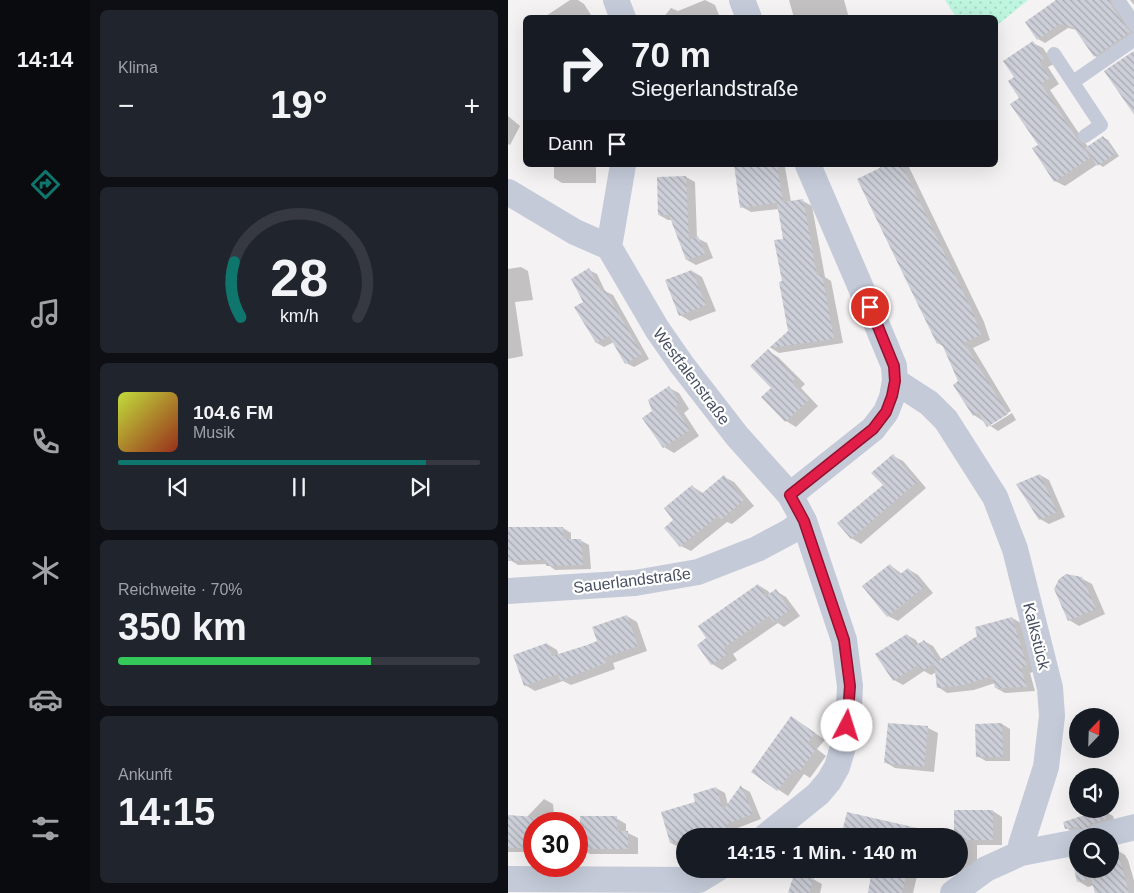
<!DOCTYPE html>
<html lang="de">
<meta charset="utf-8">
<style>
body{margin:0;font-family:Helvetica,sans-serif;background:#20242c;color:#f1f3f6;height:100vh;display:flex;flex-direction:column;font-size:19px;white-space:nowrap}
*{box-sizing:border-box;margin:0}
p{font-size:16px;color:#9ea1a6}
.icon{flex:none;width:28px;height:28px;fill:none;stroke:currentColor;stroke-width:2;stroke-linecap:round;stroke-linejoin:round}
.map{position:relative;flex:1;overflow:hidden}
.side{display:flex;flex-direction:column;gap:10px;padding:10px;background:#0d0f14;width:418px}
.side>*{flex:none}
.hud{position:absolute;left:15px;top:15px;width:475px;height:152px;border-radius:8px;box-shadow:0 5px 20px #0002;background:#171b24;color:#f1f3f6;overflow:hidden}
.needle{width:32px;rotate:23deg}
.buttons{position:absolute;left:561px;top:708px;display:grid;gap:10px}
.buttons a{display:grid;place-items:center;width:50px;height:50px;border-radius:50%;background:#171b24;box-shadow:0 5px 20px #0002;font-size:25px}
.speed{position:absolute;left:15px;top:812px;display:flex;gap:10px;font-size:25px;font-weight:700;text-align:center}
.speed>*{display:grid;place-content:center;width:65px;height:65px;border-radius:50%;background:#171b24;box-shadow:0 5px 20px #0002;line-height:1}
.speed .limit{border:8px solid #d22;background:#fff;color:#111}
.pin{position:absolute;display:grid;place-items:center;width:42px;height:42px;color:#fff;margin:-21px;border:2px solid #fff;border-radius:50%;box-shadow:0 1px 5px #0007}
.me{position:absolute;width:55px;margin:-28px;rotate:5deg;stroke-linejoin:round;filter:drop-shadow(0 0 4px #0008)}
.turn{display:flex;align-items:center;gap:18px;height:105px;padding:0 25px;font-size:22px}
.turn .icon{width:65px;height:65px;stroke-width:2.5}
.turn b{display:block;font-size:35px;line-height:42px}
.then{display:flex;align-items:center;height:48px;padding:0 25px;background:#0003;gap:10px;font-size:19px}
.big{font-size:38px;font-weight:700;line-height:1.1}
.side .widget{flex:1;display:flex;flex-direction:column;justify-content:center;gap:8px;min-width:0;padding:0 18px;border-radius:8px;background:#20242c}
.side .dial{align-items:center;gap:0}
.dial svg{height:130px;overflow:visible;fill:none;stroke:#363941;stroke-width:7;stroke-linecap:round;text-anchor:middle}
.dial text{fill:#f1f3f6;stroke:none}
.song{display:flex;align-items:center;gap:15px}
.cover{width:60px;height:60px;border-radius:8px;background:linear-gradient(135deg,hsl(70 70% 55%),hsl(10 70% 35%))}
.played{height:5px;border-radius:2px;background:linear-gradient(90deg,#0f766e 85%,#363941 85%)}
.keys{display:flex;justify-content:space-around;direction:ltr}
.heat{display:flex;justify-content:space-between;align-items:center;font-size:28px;direction:ltr}
.charge{height:8px;border-radius:4px;background:linear-gradient(90deg,#34c759 70%,#363941 0)}
.trip{position:absolute;left:168px;top:828px;width:292px;height:50px;border-radius:25px;background:#171b24;box-shadow:0 5px 20px #0002;font-weight:700;line-height:50px;text-align:center}
main{display:flex;flex:1;min-height:0}
.dock{display:flex;flex-direction:column;width:90px;justify-content:space-around;align-items:center;background:#090b0e;color:#9ea1a6}
.dock .icon{width:35px;height:35px}
.dock .active{color:#0f766e}
.dock b{font-size:22px;color:#f1f3f6}
.map>svg:first-child{display:block}
.grass{fill:url(#grass-dots)}
.shadow{fill:#0003}
.building{fill:url(#building-back-hatch)}
.lines{fill:none;stroke-linecap:round;stroke-linejoin:round}
.lane{stroke:#c4cad8;stroke-width:14}
.street{stroke:#c4cad8;stroke-width:26}
.route-casing{stroke:#92132f;stroke-width:12}
.route{stroke:#e11d48;stroke-width:9}
.labels{text-anchor:middle;stroke-width:4.5;stroke-linejoin:round;paint-order:stroke}
.street-label{font-size:16px;fill:#474f62;stroke:#fff}
</style>
<main>
<nav class="dock">
<b>14:14</b>
<svg class="icon active" aria-label="directions" viewBox="0 0 24 24"><path d="M12 3l9 9-9 9-9-9zM9 14v-3h6M13 9l2 2-2 2"/></svg>
<svg class="icon" aria-label="music" viewBox="0 0 24 24"><path d="M9 18V5l10-2v13"/><circle cx="6" cy="18" r="3"/><circle cx="16" cy="16" r="3"/></svg>
<svg class="icon" aria-label="phone" viewBox="0 0 24 24"><path d="M5 4h4l2 5-3 2q2 4 5 5l2-3 5 2v4C11 20 4 13 5 4z"/></svg>
<svg class="icon" aria-label="climate" viewBox="0 0 24 24"><path d="M12 3v18M4 7l16 10M4 17L20 7"/></svg>
<svg class="icon" aria-label="car" viewBox="0 0 24 24"><path d="M5 17H2v-5l4-1 3-4h7l3 4 3 1v5h-3M9 17h6M6 11h13"/><circle cx="7" cy="17" r="2"/><circle cx="17" cy="17" r="2"/></svg>
<svg class="icon" aria-label="filters" viewBox="0 0 24 24"><path d="M4 7h16M4 17h16"/><circle cx="9" cy="7" r="2"/><circle cx="15" cy="17" r="2"/></svg>
</nav>
<section class="side">
<div class="widget"><p>Klima</p>
<div class="heat"><a>−</a><b class="big">19°</b><a>+</a></div>
</div>
<div class="widget dial"><svg viewBox="0 0 100 80">
<path d="M14 69A42 42 0 1 1 86 69"/>
<path d="M14 69A42 42 0 0 1 10 35" stroke="#0f766e"/>
<text x="50" y="56" font-size="32" font-weight="700">28</text>
<text x="50" y="72" font-size="11">km/h</text>
</svg></div>
<div class="widget">
<div class="song"><i class="cover"></i><div><b>104.6 FM</b><p>Musik</p></div></div>
<div class="played"></div>
<div class="keys"><svg class="icon" aria-label="previous" viewBox="0 0 24 24"><path d="M18 5L8 12l10 7zM5 5v14"/></svg><svg class="icon" aria-label="pause" viewBox="0 0 24 24"><path d="M8 5v14M16 5v14"/></svg><svg class="icon" aria-label="next" viewBox="0 0 24 24"><path d="M6 5l10 7-10 7zM19 5v14"/></svg></div>
</div>
<div class="widget"><p>Reichweite · 70%</p><b class="big">350 km</b><div class="charge"></div></div>
<div class="widget"><p>Ankunft</p><b class="big">14:15</b></div>
</section>
<div class="map">
<svg width="627" height="893" viewBox="0 0 627 893">
<defs>
<pattern id="grass-dots" width="8" height="8" patternUnits="userSpaceOnUse" patternTransform="scale(1.25)"><rect width="8" height="8" fill="#bdf5de"/><path d="M2 2h.1M6 6h.1" fill="none" stroke="#a4d4c1" stroke-width="1.8" stroke-linecap="round"/></pattern>
<pattern id="building-back-hatch" width="6" height="6" patternUnits="userSpaceOnUse" patternTransform="scale(1.25)"><rect width="6" height="6" fill="#cdcfd8"/><path d="M-1 5l2 2M0 0l6 6M5-1l2 2" fill="none" stroke="#a8aab3"/></pattern>
</defs>
<rect width="100%" height="100%" fill="#f4f2f2"/>
<!-- grass -->
<path class="grass" d="M437,0H520L488,26V18L448,17Z"/>
<!-- shadow -->
<path class="shadow" d="M62,0H70L76,4L85,18H39L38,16Z
M197,0L207,5L212,18H155L163,8L170,11Z
M281,0H336L341,18H286Z
M548,0H611L609,6L627,33L595,60L587,56L569,30L560,28L537,43L530,39Z
M622,0H627V6Z
M525,43L535,48L546,64L540,67L551,84L542,90L580,147L595,137L600,140L611,156L595,167L590,164L557,186L547,181L513,98L508,78Z
M0,116L12,126L2,145L0,144Z
M46,165H88V183H54L46,178Z
M228,165H273L277,167L283,202L295,201L304,206L317,277L323,281L335,343L271,353L263,348L281,331L275,282L276,240L271,209L243,212L234,207Z
M371,165H400L476,322L482,340L465,348L503,411L483,423V426L504,413L508,420L490,431L466,415L447,385L452,382L436,347L430,343Z
M178,177L187,182L189,238L199,243L205,258L188,265L179,260L164,220H160L151,215Z
M13,267L20,271L25,300L7,302L15,356L0,359V269Z
M81,270L89,274L97,291L105,295L141,359L126,367L118,363L106,342L96,347L89,343L76,303Z
M184,271L194,277L208,311L182,321L172,315Z
M260,351L270,357L297,384L293,388L310,406L288,427L278,421L265,388Z
M161,388L171,393L181,409L176,413L191,436L166,453L156,447L146,412Z
M385,456L395,461L418,488L353,544L343,538L376,486Z
M532,475L541,480L557,517L541,524L532,519Z
M216,477L226,482L246,506L224,524L219,522L183,551L173,546L167,520L185,487L195,493Z
M55,528L63,533V540H72L81,545L83,569L47,570L39,564L10,565L2,560Z
M382,565L394,574L400,569L410,575L425,593L390,621L380,616Z
M573,578L584,584L597,614L571,626L561,620Z
M250,585L260,591L263,595L268,591L278,597L292,616L276,627L270,623L225,654L229,660L214,670L204,664L200,638Z
M119,616L129,622L139,651L105,663L107,669L63,685L55,681L27,691L17,685L39,644L49,650L51,656L91,641Z
M504,618L513,623L527,671L522,673L527,691L497,693L488,688L487,683L466,690L439,693L430,687L429,672L423,675L416,671L395,685L386,680L399,635L408,640L411,645L416,641L425,646L434,660Z
M294,724L317,740L309,749L318,756L302,778L296,774L280,796L244,772Z
M494,724L502,729V761H478L469,756Z
M420,728L430,733L426,772L387,768L377,762Z
M233,787L242,792L253,819L227,829L229,836H176V847L172,848L163,843L189,803L208,788L217,793L220,805Z
M36,799L45,804L47,824H26V852H0V816L19,817Z
M595,810L605,816L607,824L568,834L558,828Z
M447,811H485L494,817V845H469V870L465,872H410L405,893H361L365,869H451V836H386L388,826H386L383,836H334L340,814L387,825L397,830L396,835L447,836Z
M108,818L118,824V832L130,838V854H82L72,848Z
M607,849L617,855L620,860L627,884V893H588L586,885L580,887L570,881V858V869H602Z
M305,879L314,884L312,893H281Z"/>
<!-- building -->
<path class="building" d="M548,0H601L603,5L622,32L586,57L566,28L552,24L529,40L517,22Z
M525,41L536,58L531,62L542,78L533,84L582,158L546,182L524,148L530,145L502,104L511,98L500,81L506,77L495,61Z
M627,50V116L596,71Z
M595,136L607,154L589,166L577,148Z
M226,165H269L275,202L232,208Z
M378,165H394L466,315L473,335L456,343L500,414L479,427L470,413L465,416L445,385L450,381L433,342L429,344L349,179Z
M178,176L181,240L190,236L197,254L178,260L161,215H150L149,177Z
M295,199L309,275L314,274L326,339L261,348L280,331L271,282L274,281L266,240L275,239L269,203Z
M81,268L93,291L97,290L134,354L117,364L101,336L88,343L66,307L75,302L63,279Z
M184,270L198,305L171,316L157,280Z
M260,349L288,378L284,382L301,400L277,422L253,397L263,388L242,366Z
M161,386L172,403L167,407L182,430L155,448L134,418L144,411L140,400Z
M385,454L409,482L343,539L329,523L375,485L363,473Z
M532,474L549,512L531,520L508,484Z
M216,475L236,500L213,520L210,516L172,547L156,528L165,520L156,508L184,485L192,495Z
M0,527H55V539H73L75,565L38,566V560L0,561Z
M382,564L391,575L400,568L416,587L379,617L354,586Z
M558,574L574,577L588,609L560,621L546,589L551,579Z
M250,584L258,596L268,589L282,610L265,622L261,616L216,648L220,654L203,665L189,645L198,638L190,626Z
M119,615L130,646L96,658L98,663L52,681L50,674L16,686L5,655L39,643L44,656L79,645L89,641L84,627Z
M504,617L519,666L513,668L519,687L487,688L484,676L457,685L429,688L426,663L414,671L410,665L385,681L367,654L399,634L407,646L416,640L430,661L469,636L467,627Z
M283,716L307,733L300,743L308,749L291,773L286,769L269,791L243,772Z
M380,723L420,726L416,767L376,763Z
M494,723L495,757H468L467,724Z
M233,785L245,814L219,824L221,833L211,836H176V839L162,843L153,812L187,802L185,794L208,787L215,810Z
M595,809L598,819L587,822L581,825L578,830L568,827L557,829L555,822Z
M446,810H485V840H451V836H446Z
M339,812L409,828L408,836H333Z
M0,815L26,817V848H0Z
M72,816H109V831H120V849H71Z
M607,847L609,853H610L621,893H587L583,878L569,882L565,864L568,863L566,858L570,857V869H602V849Z
M364,869H378L399,873L394,893H360Z
M287,871L306,878L301,893H280Z"/>
<g class="lines">
<!-- lane -->
<path class="lane" d="M610,0L627,25
M546,54L593,125L577,136
M565,82L627,39"/>
<!-- street -->
<path class="street" d="M108,0L115,18
M234,0L241,18
M115,165L101,247L149,329L174,365L229,436L282,495L296,521L336,640L342,686L341,706L335,747L329,767L321,781L310,794L258,836
M0,192L67,232L101,247
M387,381L421,403L438,420L487,497L507,549L542,688L544,716L538,767L513,845V853
M282,495L365,429L378,412L384,397L387,381L386,366L369,325L300,165
M0,591L127,583L190,572L249,549L281,532L296,521
M591,836L627,827
M0,879L191,880L209,869
M445,893L478,869L513,853L570,842"/>
</g>
<g class="lines">
<defs>
<path id="route" d="M339,726L342,686L336,640L296,521L282,495L365,429L378,412L384,396L387,381L386,366L362,307"/>
</defs>
<!-- route casing -->
<use href="#route" class="route-casing"/>
<!-- route -->
<use href="#route" class="route"/>
</g>
<g class="labels">
<!-- street labels -->
<g class="street-label">
<text transform="translate(184 376) rotate(53)" y="6">Westfalenstraße</text>
<text transform="translate(124 580) rotate(-7)" y="6">Sauerlandstraße</text>
<text transform="translate(529 636) rotate(76)" y="6">Kalkstück</text>
</g>
</g>
</svg>
<div class="buttons">
<a><svg class="needle" viewBox="-14 -14 28 28"><path d="M0-13l5 13h-10z" fill="#e53935"/><path d="M0 13l5-13h-10z" fill="#9ea1a6"/></svg></a>
<a><svg class="icon" aria-label="sound" viewBox="0 0 24 24"><path d="M4 9h4l5-4v14l-5-4H4zM17 9q2 3 0 6"/></svg></a>
<a><svg class="icon" aria-label="search" viewBox="0 0 24 24"><circle cx="10" cy="10" r="6"/><path d="M15 15l6 6"/></svg></a>
</div>
<div class="speed"><div class="limit">30</div></div>
<div class="pin" style="left:362px;top:307px;background:#d93025"><svg class="icon" aria-label="arrive" viewBox="0 0 24 24"><path d="M6 21V4h12l-3 4 3 4H6"/></svg></div>
<svg class="me" style="left:339px;top:726px" viewBox="-20 -20 40 40"><circle r="19" fill="#fff"/><path d="M0-13L10 11 0 6-10 11z" fill="#e11d48"/></svg>
<div class="trip">14:15 · 1 Min. · 140 m</div>
<div class="hud">
<div class="turn"><svg class="icon" aria-label="right" viewBox="0 0 24 24"><path d="M7 20v-9h11M14 6l5 5-5 5"/></svg><div><b>70 m</b>Siegerlandstraße</div></div>
<div class="then">Dann<svg class="icon" aria-label="arrive" viewBox="0 0 24 24"><path d="M6 21V4h12l-3 4 3 4H6"/></svg></div>
</div>
</div>
</main>
